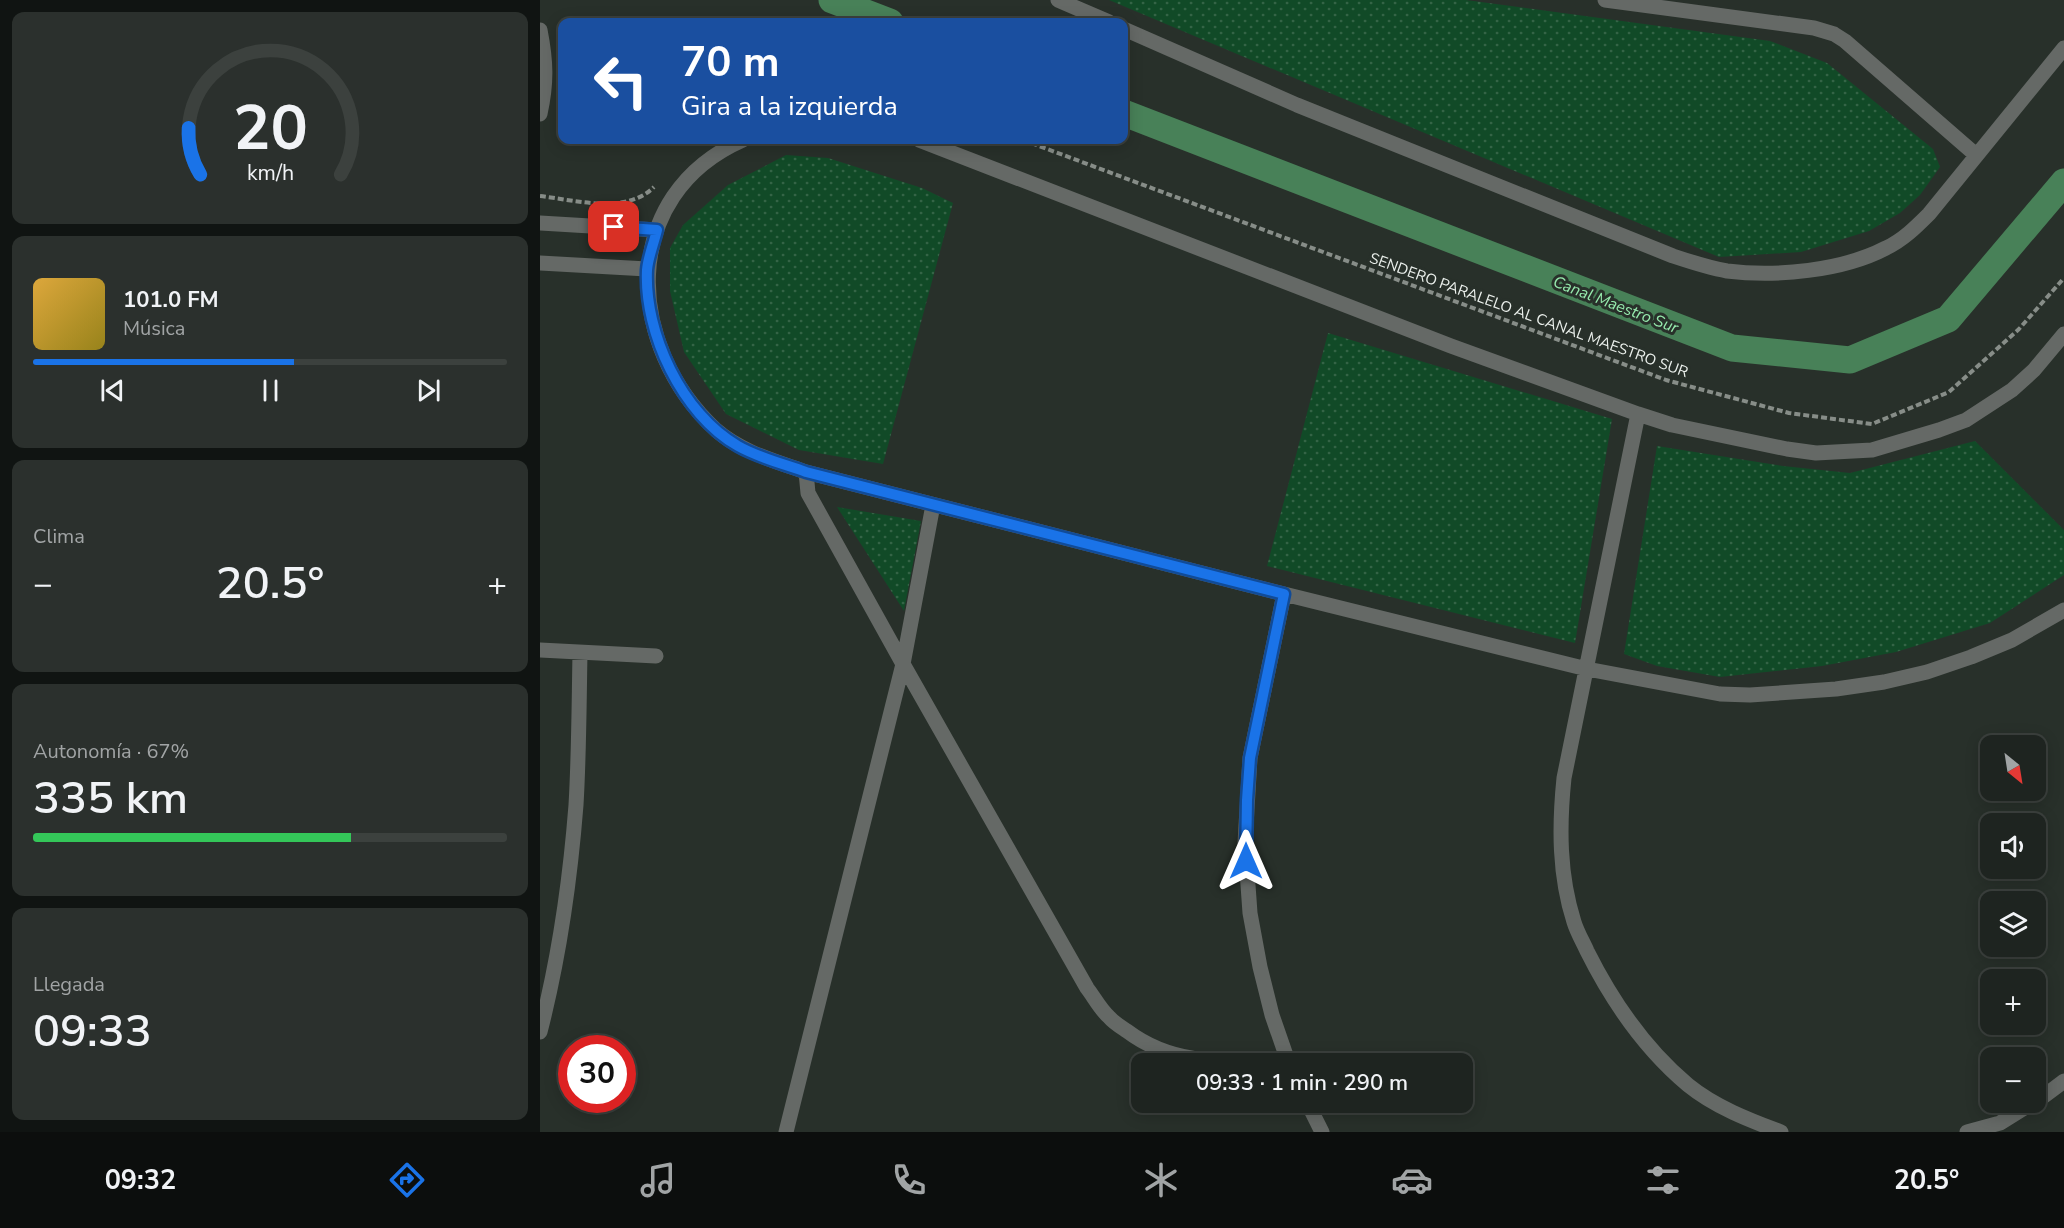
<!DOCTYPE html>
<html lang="es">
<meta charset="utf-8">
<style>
body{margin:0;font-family:"Nunito Sans",sans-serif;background:#2b302d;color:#f1f3f6;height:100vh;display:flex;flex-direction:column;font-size:22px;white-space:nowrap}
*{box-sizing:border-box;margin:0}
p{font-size:20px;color:#a1a4a5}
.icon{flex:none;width:33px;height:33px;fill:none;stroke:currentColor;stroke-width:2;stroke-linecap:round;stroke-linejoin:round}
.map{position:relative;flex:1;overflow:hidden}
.panel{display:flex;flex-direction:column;gap:12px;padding:12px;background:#101412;width:540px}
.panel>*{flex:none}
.hud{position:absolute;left:18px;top:18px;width:570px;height:126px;border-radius:12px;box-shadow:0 3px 15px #0003,0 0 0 2px #3c413e;background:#1a4fa0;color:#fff;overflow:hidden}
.needle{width:39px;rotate:150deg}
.controls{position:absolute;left:1440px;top:735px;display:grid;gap:12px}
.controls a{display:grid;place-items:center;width:66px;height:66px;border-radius:12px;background:#1e2420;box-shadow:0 3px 15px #0003,0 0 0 2px #3c413e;font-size:30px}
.speed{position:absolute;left:18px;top:1035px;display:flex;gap:12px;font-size:30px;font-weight:700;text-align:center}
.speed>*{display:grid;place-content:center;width:78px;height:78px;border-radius:50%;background:#1e2420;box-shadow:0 3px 15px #0003,0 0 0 2px #3c413e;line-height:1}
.speed .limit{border:9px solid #d22;background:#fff;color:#111}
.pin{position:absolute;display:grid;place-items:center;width:51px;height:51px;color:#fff;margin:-26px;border-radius:12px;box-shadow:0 3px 9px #0006}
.me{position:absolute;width:66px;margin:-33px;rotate:0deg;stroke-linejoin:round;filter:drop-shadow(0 0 4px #0008)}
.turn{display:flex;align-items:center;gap:21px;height:126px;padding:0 24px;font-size:27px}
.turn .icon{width:78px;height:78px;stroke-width:2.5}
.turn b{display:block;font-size:42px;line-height:51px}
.big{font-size:45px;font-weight:600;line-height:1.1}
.panel .card{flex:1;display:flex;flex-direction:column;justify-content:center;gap:9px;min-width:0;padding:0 21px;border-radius:12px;background:#2b302d}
.panel .dial{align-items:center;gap:0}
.dial svg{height:156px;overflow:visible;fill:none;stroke:#3c413e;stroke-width:7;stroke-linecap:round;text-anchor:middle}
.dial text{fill:#f1f3f6;stroke:none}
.song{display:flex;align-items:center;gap:18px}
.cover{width:72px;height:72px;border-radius:9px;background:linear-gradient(135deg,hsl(40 70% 55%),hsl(50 70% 35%))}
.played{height:6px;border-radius:3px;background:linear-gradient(90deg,#1a73e8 55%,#3c413e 55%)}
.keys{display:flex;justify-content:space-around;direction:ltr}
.heat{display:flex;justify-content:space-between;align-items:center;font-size:33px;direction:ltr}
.charge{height:9px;border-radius:4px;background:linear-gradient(90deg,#34c759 67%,#3c413e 0)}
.trip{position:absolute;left:591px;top:1053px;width:342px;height:60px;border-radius:12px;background:#1e2420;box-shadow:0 3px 15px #0003,0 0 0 2px #3c413e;font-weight:600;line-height:60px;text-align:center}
.tab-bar{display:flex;height:96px;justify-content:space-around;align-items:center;background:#0c0e0d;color:#a1a4a5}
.tab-bar .icon{width:42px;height:42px}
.tab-bar .active{color:#1a73e8}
.tab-bar b{font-size:27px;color:#f1f3f6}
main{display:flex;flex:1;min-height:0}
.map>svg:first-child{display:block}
.park{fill:url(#park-dots)}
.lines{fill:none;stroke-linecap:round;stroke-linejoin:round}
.canal{stroke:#488158;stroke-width:27}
.path{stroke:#878d88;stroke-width:4;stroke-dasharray:6 3;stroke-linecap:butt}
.street{stroke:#656966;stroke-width:15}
.route-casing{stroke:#114b97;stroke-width:15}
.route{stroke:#1a73e8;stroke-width:10}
.labels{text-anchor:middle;stroke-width:6;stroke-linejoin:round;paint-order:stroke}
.street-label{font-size:15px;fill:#ebf0ec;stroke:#28302a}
.water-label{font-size:16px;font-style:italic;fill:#96eaad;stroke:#28302a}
</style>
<main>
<section class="panel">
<div class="card dial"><svg viewBox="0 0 100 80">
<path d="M14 69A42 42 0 1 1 86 69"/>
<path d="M14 69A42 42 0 0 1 8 45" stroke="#1a73e8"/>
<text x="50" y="56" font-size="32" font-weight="700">20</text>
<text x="50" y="72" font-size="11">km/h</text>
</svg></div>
<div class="card">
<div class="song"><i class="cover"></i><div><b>101.0 FM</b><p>Música</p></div></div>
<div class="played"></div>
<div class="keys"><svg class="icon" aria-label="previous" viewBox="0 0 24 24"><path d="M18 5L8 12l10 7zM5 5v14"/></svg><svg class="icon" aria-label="pause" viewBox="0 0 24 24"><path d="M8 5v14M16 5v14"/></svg><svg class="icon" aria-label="next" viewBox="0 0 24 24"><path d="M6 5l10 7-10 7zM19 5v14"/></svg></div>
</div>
<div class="card"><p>Clima</p>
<div class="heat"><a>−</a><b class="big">20.5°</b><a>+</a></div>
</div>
<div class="card"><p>Autonomía · 67%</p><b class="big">335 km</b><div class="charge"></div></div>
<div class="card"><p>Llegada</p><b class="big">09:33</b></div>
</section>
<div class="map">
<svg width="1524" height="1132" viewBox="0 0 1524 1132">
<defs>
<pattern id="park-dots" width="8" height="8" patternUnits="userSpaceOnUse" patternTransform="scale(1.5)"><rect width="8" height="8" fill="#114a27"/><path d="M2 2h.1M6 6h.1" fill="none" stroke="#346446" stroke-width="1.8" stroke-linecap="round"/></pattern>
</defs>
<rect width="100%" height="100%" fill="#28302a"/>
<!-- park -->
<path class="park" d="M569,0H926L1230,41L1287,63L1393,149L1400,167L1380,195L1360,213L1329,231L1261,252L1179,257Z
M246,155L288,158L382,188L413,203L343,464L259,450L186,414L144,352L130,291V248L143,225L188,185Z
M788,333L1072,419L1035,643L727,566Z
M1435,441L1524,530V575L1450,623L1356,652L1282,666L1180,677L1117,666L1084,654L1117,446L1243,466L1310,473Z
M297,507L381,521L364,611Z"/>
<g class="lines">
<!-- canal -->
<path class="canal" d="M292,0L350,22
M584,113L1192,348L1310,360L1408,319L1524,182"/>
<!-- path -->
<path class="path" d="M483,140L1126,380L1249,413L1332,424L1409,392L1479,329L1524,278
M0,196C35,200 86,215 114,187"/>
<!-- street -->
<path class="street" d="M518,0L569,22
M1065,0L1274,28L1294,34L1305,41L1436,155
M584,29L757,105L1133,256C1151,262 1169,268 1187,271C1236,277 1302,271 1346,248C1363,240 1376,227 1389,214L1524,48
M0,30C6,61 7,82 0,114
M203,140C78,195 85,346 176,430C201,452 235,461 266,472L744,594L1047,669L1180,694L1210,695L1296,689L1344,682L1387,672L1431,657L1472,640L1524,610
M379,140L911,346L1098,414L1132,425L1247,449L1276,453L1332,450L1399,430L1426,420L1472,390L1494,370L1524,334
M0,223L117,230
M0,263L107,269
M1098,414L1024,778C1019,827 1019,875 1034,922C1037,932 1043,942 1047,951C1072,1001 1105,1049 1148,1085C1175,1107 1209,1120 1241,1132
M266,472L268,493L363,664L547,988C554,997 560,1009 569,1017C574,1023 581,1027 587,1031C636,1068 689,1061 747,1060
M744,594L710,758L705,843L710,913L720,967L732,1015L749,1064
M0,650L116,656
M0,1032C19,958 30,882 36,805C39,755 39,704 40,653
M767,1102L782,1132
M1496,1102L1524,1081
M246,1132L363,664L393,505
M1427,1132L1460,1123L1494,1102"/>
</g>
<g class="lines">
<defs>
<path id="route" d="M74,227L117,230C114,243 108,257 107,270C104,333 142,414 198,446C219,458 244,464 266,472L744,594L710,758L707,800L706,861"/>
</defs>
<!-- route casing -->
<use href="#route" class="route-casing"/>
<!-- route -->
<use href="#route" class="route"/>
</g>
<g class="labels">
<!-- street labels -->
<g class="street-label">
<text transform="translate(989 315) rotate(20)" y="5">SENDERO PARALELO AL CANAL MAESTRO SUR</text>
</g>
<!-- water labels -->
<g class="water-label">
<text transform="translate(1076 304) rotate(21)" y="6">Canal Maestro Sur</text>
</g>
</g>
</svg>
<div class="controls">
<a><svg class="needle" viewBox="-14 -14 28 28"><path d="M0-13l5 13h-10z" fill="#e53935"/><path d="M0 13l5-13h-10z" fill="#a1a4a5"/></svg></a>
<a><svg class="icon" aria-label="sound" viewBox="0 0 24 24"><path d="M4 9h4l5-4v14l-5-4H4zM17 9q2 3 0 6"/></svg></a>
<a><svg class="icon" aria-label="layers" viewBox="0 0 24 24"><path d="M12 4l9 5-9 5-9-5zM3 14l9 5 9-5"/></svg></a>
<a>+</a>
<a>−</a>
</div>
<div class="speed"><div class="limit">30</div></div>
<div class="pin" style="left:74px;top:227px;background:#d93025"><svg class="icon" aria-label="arrive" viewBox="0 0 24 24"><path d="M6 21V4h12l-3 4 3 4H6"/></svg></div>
<svg class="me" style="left:706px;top:861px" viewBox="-20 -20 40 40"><path d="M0-17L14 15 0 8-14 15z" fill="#1a73e8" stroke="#fff" stroke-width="4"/></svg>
<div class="trip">09:33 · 1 min · 290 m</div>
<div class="hud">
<div class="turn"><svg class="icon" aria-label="left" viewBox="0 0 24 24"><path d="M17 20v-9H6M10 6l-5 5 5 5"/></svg><div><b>70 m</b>Gira a la izquierda</div></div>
</div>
</div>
</main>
<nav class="tab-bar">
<b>09:32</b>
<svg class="icon active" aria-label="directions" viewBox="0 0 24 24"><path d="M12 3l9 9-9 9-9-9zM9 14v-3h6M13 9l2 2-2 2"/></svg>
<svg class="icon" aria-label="music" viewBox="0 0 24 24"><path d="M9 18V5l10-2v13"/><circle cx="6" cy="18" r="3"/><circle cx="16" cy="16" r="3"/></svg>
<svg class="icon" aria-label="phone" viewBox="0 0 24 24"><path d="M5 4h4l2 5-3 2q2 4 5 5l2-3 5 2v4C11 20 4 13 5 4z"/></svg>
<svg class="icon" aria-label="climate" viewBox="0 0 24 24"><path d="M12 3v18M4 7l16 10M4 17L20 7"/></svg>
<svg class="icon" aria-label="car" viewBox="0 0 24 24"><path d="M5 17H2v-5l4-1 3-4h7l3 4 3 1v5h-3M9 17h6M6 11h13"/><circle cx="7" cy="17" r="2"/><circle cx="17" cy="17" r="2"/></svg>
<svg class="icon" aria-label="filters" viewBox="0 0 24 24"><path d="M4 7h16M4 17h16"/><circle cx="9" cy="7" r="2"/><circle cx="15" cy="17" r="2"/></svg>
<b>20.5°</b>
</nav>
